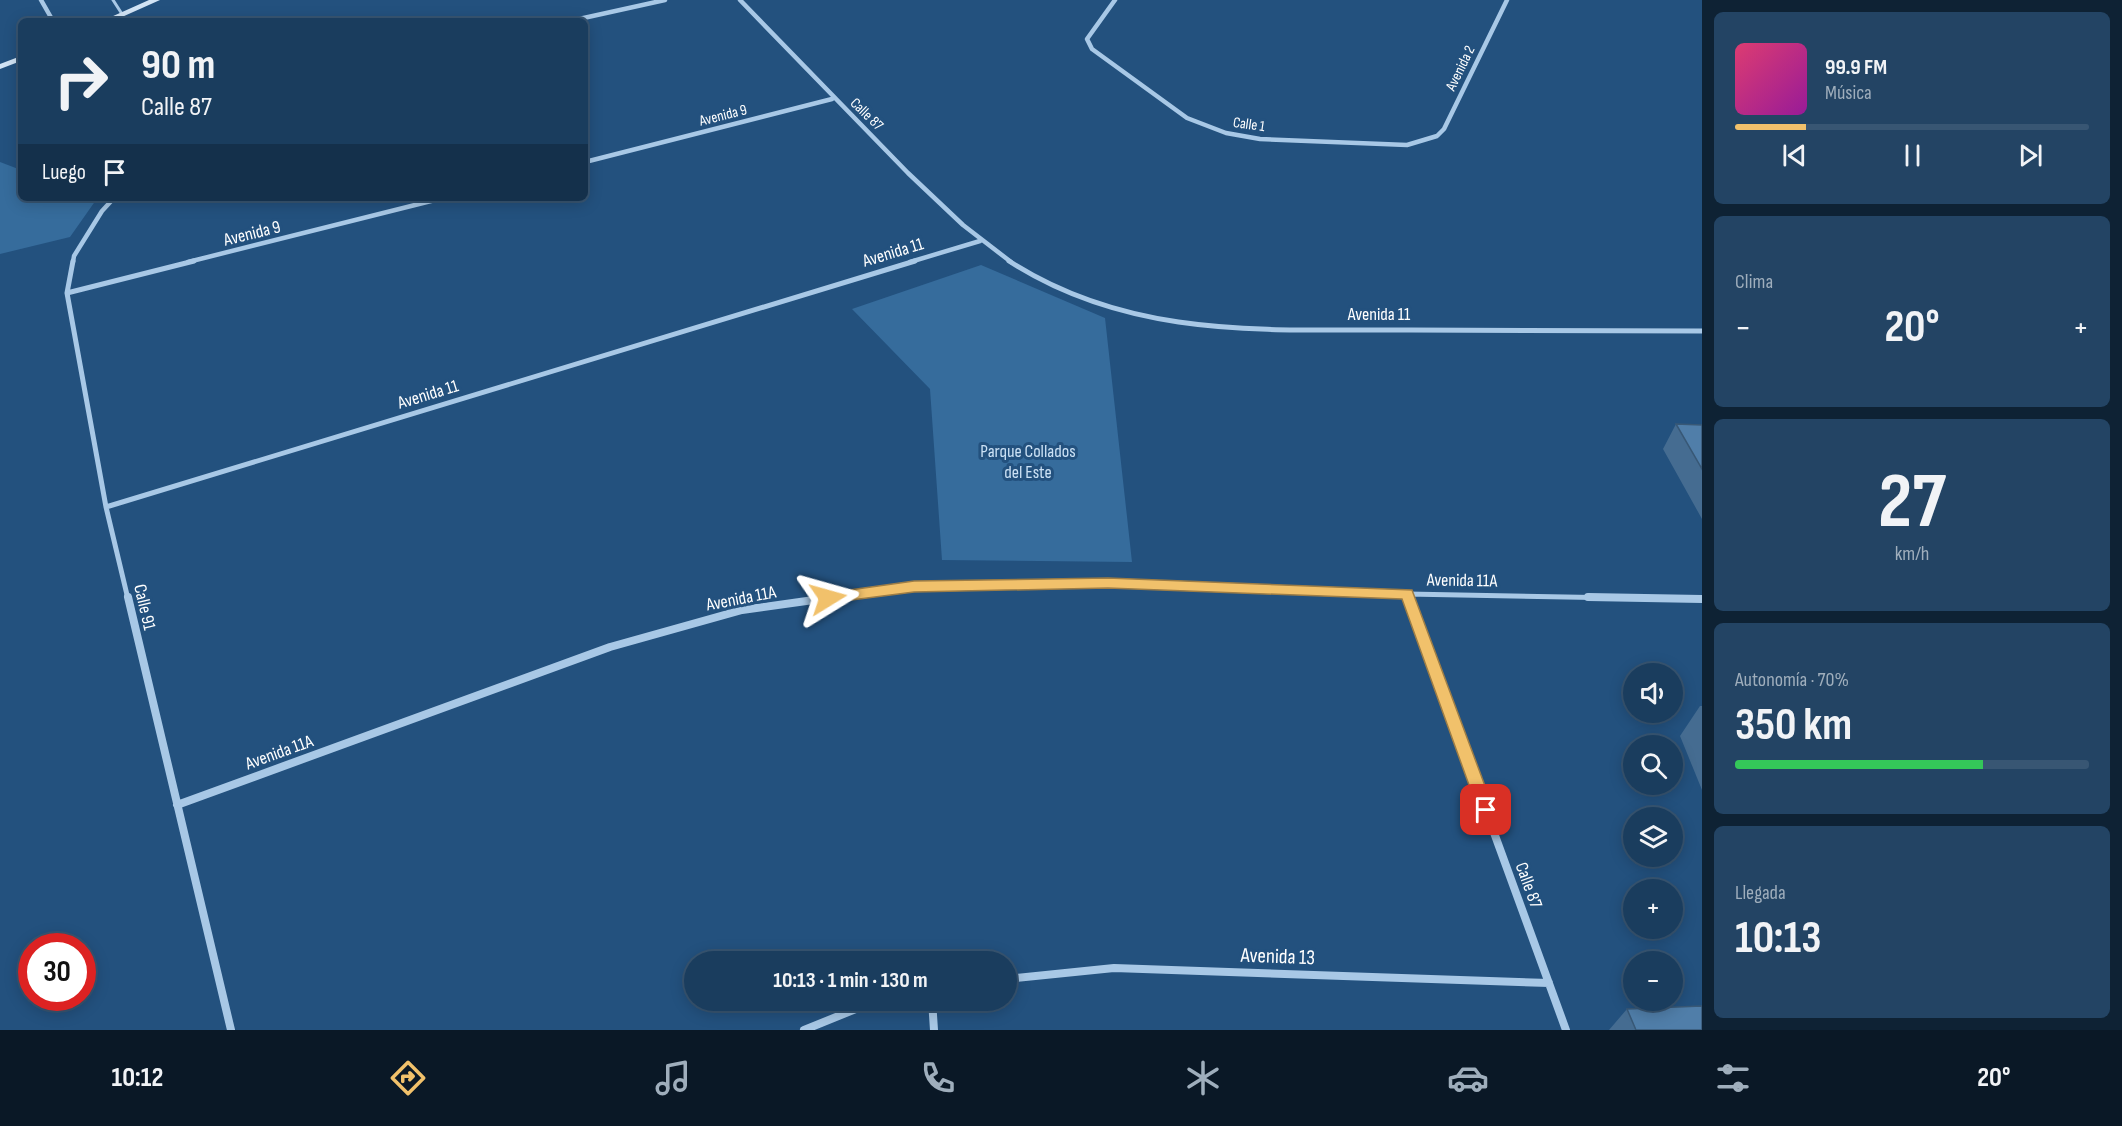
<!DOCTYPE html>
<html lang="es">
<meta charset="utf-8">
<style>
body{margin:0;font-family:"Sofia Sans Condensed",sans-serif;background:#234464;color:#f1f3f6;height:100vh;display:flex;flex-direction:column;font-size:22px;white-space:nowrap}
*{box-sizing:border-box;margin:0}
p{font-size:20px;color:#9faebc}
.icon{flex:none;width:33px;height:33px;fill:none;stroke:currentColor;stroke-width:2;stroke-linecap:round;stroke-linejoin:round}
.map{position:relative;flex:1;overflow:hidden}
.details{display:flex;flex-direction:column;gap:12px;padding:12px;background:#0e2234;width:420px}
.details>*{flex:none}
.banner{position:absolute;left:18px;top:18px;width:570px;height:183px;border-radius:9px;box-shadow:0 3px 15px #0003,0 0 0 2px #385673;background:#1a3d5e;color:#f1f3f6;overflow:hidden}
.buttons{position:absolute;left:1623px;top:663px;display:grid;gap:12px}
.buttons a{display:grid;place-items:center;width:60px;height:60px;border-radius:50%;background:#1a3d5e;box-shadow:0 3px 15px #0003,0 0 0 2px #385673;font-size:30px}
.speed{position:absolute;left:18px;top:933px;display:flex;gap:12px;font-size:30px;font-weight:700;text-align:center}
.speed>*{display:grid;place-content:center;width:78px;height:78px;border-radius:50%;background:#1a3d5e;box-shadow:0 3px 15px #0003,0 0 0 2px #385673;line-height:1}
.speed .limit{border:9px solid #d22;background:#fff;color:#111}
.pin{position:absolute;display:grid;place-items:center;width:51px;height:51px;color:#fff;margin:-26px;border-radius:12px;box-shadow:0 3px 9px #0006}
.me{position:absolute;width:66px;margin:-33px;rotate:82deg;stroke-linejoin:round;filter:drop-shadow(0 0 4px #0008)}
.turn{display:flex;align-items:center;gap:21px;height:126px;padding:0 24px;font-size:27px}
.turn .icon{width:78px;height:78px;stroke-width:2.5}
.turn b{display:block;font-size:42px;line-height:51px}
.then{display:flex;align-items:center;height:57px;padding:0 24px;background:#0003;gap:12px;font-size:22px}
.big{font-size:45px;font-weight:700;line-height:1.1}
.details .card{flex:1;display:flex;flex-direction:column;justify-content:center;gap:9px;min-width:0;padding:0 21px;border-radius:9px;background:#234464}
.details .dial{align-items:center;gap:0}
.dial b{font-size:78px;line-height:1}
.song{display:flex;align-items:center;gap:18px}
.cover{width:72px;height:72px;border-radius:9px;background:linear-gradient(135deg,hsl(340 70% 55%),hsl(300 70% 35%))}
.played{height:6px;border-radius:3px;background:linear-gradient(90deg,#f1c16b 20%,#385673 20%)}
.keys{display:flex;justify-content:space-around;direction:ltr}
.heat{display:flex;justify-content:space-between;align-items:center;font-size:33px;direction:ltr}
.charge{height:9px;border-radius:4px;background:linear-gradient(90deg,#34c759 70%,#385673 0)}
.trip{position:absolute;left:684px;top:951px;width:333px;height:60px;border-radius:30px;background:#1a3d5e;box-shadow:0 3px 15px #0003,0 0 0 2px #385673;font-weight:700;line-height:60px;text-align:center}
.menu{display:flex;height:96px;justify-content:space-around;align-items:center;background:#0a1826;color:#9faebc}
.menu .icon{width:42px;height:42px}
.menu .active{color:#f1c16b}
.menu b{font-size:27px;color:#f1f3f6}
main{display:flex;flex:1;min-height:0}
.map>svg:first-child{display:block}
.green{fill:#366c9c}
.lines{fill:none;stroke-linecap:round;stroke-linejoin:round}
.lane{stroke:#a8c8e6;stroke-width:3}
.street-far2{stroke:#a8c8e6;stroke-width:4.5}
.street-far1{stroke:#a8c8e6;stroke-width:5}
.street{stroke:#a8c8e6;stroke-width:8}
.secondary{fill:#d2e4f5;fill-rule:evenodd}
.wall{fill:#456c91}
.building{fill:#507ea9;stroke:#385876;stroke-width:1.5}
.route{fill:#f1c16b;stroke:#9d7d46;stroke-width:1.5}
.labels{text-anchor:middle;stroke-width:6;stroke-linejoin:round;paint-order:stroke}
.far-street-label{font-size:15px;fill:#fff;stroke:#23517e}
.street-label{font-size:18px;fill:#fff;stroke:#23517e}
.park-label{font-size:18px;fill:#cbe1f5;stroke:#23517e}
.near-street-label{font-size:21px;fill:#fff;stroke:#23517e}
</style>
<main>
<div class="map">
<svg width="1702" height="1030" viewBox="0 0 1702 1030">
<rect width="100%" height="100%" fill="#23517e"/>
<!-- green -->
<path class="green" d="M0,162L21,170V198L96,200L70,237L0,254Z
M981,265L1105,318L1132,562L942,560L930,389L852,309Z"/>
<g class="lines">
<!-- lane -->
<path class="lane" d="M113,0L122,14"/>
<!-- street-far2 -->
<path class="street-far2" d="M41,0L53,21
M740,0L908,173L963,225L1011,262
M1115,0L1087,39L1092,49L1187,118L1226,133L1260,139L1407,145L1437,136L1444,129L1507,0
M570,21L665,0
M585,162L832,99
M73,262L74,256L102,211L114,198
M188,262L443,198
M910,262L980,241"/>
<!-- street-far1 -->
<path class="street-far1" d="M73,261L67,293L106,507L128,599
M1009,261C1133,341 1270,329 1410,330C1508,330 1605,331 1702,331
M67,293L194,261
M106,507L915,261
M1407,594L1409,599
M824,599L914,586L1109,583L1407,594L1677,599"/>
<!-- street -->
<path class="street" d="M128,597L231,1030
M1408,597L1566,1030
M1588,597L1702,599
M177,805L610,647L742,610L835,597
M1006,979L1114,968L1549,983
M932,1000L934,1030
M804,1030L878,1000"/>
<!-- secondary -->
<path class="secondary" d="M149,0H160L113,21H102Z
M21,56V61L0,69V64Z"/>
</g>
<!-- wall -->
<path class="wall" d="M1676,424L1702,425V519L1663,449Z
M1700,706H1702V790L1680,736Z
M1627,1009L1702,1030H1609Z"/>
<!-- building -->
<path class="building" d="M1676,424L1702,425V469Z
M1702,1006V1030H1636L1627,1009Z"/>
<!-- route -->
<path class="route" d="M1108,578L1412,590L1494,810L1492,815L1486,817L1480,815L1478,810L1402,599L1108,588L914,592L828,603L821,598L828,593L914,581Z"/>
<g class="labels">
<!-- far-street labels -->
<g class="far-street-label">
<text transform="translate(1460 68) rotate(-64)" y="5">Avenida 2</text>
<text transform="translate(867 114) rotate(44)" y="5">Calle 87</text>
<text transform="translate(723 115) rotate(-14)" y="5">Avenida 9</text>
<text transform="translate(1249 124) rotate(8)" y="5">Calle 1</text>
</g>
<!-- street labels -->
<g class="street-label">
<text transform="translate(252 233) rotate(-14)" y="6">Avenida 9</text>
<text transform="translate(893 252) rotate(-17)" y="6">Avenida 11</text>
<text x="1379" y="320">Avenida 11</text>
<text transform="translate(428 394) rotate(-17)" y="6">Avenida 11</text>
<text transform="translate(1462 580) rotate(1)" y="6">Avenida 11A</text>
<text transform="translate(741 598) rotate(-11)" y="6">Avenida 11A</text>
<text transform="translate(145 607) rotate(77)" y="6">Calle 91</text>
<text transform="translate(279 752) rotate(-20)" y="6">Avenida 11A</text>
<text transform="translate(1529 885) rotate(70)" y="6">Calle 87</text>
</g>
<!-- park labels -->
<g class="park-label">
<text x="1028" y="457">Parque Collados<tspan x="1028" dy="21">del Este</tspan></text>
</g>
<!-- near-street labels -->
<g class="near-street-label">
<text transform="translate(1278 956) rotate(2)" y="7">Avenida 13</text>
</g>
</g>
</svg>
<div class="buttons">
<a><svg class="icon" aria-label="sound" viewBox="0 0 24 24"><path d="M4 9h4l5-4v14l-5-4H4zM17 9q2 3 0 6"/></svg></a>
<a><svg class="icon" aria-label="search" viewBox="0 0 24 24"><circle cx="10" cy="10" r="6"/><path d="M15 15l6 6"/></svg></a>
<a><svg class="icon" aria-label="layers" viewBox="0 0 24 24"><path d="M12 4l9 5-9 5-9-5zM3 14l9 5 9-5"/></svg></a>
<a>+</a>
<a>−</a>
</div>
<div class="speed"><div class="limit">30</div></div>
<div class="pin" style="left:1486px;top:810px;background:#d93025"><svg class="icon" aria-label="arrive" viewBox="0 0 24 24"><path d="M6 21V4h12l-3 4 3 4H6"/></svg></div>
<svg class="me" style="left:828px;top:598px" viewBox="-20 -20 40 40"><path d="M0-17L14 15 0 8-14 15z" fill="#f1c16b" stroke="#fff" stroke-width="4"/></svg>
<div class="trip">10:13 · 1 min · 130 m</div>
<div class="banner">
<div class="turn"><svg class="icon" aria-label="right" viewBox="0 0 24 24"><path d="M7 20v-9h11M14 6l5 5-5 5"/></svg><div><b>90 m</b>Calle 87</div></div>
<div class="then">Luego<svg class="icon" aria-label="arrive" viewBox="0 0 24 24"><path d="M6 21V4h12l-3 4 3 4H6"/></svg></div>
</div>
</div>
<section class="details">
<div class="card">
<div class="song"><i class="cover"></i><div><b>99.9 FM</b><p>Música</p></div></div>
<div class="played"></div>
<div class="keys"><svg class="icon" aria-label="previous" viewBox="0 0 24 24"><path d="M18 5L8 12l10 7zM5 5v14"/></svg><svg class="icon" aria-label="pause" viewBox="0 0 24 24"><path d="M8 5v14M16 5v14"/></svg><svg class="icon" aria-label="next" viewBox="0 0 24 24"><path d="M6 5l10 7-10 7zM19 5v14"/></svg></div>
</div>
<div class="card"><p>Clima</p>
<div class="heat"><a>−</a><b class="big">20°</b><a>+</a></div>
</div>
<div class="card dial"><b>27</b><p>km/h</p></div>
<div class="card"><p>Autonomía · 70%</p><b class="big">350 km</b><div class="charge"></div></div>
<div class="card"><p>Llegada</p><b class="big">10:13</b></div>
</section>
</main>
<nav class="menu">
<b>10:12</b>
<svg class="icon active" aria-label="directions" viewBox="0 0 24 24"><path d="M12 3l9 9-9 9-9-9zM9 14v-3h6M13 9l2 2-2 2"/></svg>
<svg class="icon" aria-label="music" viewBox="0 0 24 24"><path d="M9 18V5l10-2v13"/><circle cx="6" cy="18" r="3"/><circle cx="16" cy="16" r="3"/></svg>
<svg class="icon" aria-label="phone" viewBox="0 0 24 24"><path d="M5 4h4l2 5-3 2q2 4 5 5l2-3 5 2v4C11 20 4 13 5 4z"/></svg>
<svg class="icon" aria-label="climate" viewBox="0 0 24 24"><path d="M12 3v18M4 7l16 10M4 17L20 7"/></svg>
<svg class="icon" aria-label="car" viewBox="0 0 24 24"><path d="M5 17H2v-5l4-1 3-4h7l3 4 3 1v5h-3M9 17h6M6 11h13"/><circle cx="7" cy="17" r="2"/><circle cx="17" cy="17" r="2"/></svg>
<svg class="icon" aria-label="filters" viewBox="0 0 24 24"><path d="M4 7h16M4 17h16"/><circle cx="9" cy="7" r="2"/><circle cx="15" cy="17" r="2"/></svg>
<b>20°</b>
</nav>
